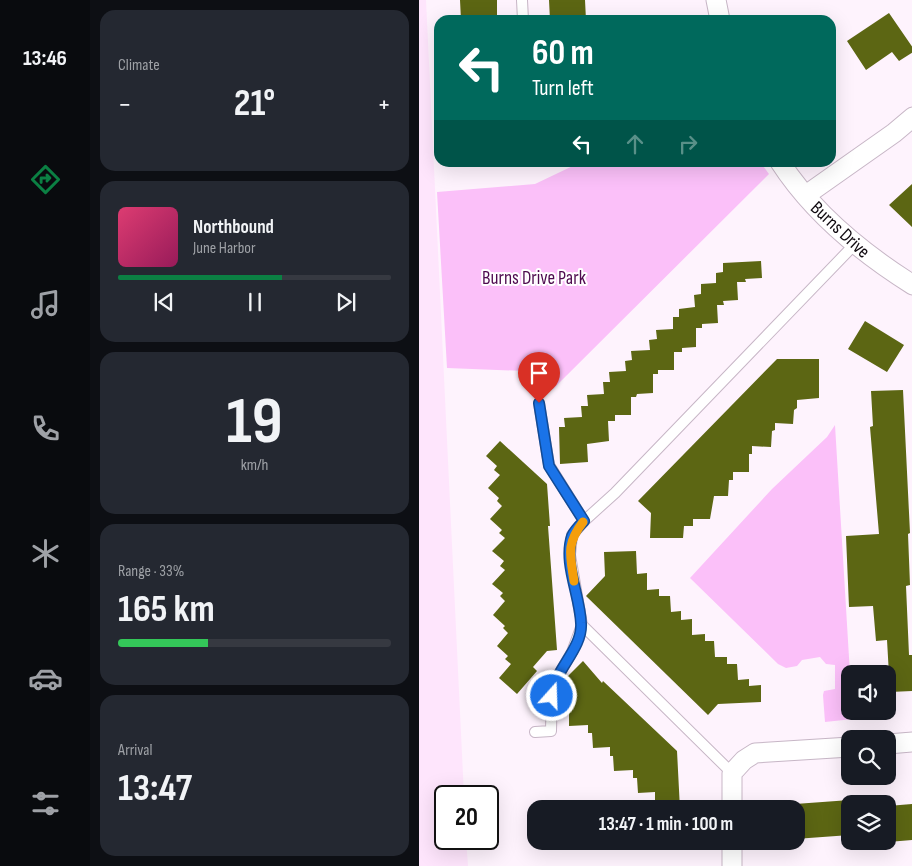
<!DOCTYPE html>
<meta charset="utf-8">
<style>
body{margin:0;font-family:"Sofia Sans Condensed",sans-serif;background:#242831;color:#f1f3f6;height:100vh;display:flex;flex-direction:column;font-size:19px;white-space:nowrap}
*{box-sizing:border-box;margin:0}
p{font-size:16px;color:#9ea1a6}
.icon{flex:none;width:28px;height:28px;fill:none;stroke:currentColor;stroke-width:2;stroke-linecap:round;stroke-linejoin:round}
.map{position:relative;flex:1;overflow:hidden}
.details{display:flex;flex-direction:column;gap:10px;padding:10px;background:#0d0f14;width:329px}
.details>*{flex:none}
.guide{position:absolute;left:15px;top:15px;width:402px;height:152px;border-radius:15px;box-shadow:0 5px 20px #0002;background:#00695c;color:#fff;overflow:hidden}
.fabs{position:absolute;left:422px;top:665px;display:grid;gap:10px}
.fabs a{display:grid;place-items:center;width:55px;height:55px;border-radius:10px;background:#171b24;box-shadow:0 5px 20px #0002;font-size:25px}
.speed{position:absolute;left:15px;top:785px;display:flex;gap:10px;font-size:25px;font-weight:700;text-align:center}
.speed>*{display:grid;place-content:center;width:65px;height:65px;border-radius:50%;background:#171b24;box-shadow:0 5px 20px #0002;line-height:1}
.speed .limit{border:2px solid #111;border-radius:8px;background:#fff;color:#111}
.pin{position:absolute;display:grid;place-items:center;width:42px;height:42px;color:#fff;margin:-51px -21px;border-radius:50% 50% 50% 0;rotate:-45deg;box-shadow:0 0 5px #0007}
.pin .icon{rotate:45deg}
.me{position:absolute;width:55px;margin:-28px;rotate:20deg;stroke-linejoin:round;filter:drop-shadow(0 0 4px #0008)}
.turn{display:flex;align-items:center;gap:18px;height:105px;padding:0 15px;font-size:22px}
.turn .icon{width:65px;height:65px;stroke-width:2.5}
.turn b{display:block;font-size:35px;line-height:42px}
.lanes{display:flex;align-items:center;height:48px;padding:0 15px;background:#0003;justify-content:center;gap:25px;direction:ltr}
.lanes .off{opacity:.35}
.big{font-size:38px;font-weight:700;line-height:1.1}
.details .card{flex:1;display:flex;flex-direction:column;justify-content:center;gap:8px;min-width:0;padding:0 18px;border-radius:15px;background:#242831}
.details .dial{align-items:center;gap:0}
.dial b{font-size:65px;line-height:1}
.song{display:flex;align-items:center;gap:15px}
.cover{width:60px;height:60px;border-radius:8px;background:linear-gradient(135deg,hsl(340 70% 55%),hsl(330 70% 35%))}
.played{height:5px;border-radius:2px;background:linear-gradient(90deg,#0b8043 60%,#363941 60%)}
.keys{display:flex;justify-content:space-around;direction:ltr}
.heat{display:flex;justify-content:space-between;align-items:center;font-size:28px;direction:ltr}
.charge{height:8px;border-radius:4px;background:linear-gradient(90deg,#34c759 33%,#363941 0)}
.trip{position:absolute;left:108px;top:800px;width:278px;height:50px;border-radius:15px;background:#171b24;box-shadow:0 5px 20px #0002;font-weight:700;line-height:50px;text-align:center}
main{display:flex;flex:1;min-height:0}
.tabs{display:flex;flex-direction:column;width:90px;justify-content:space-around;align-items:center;background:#090b0e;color:#9ea1a6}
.tabs .icon{width:35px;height:35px}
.tabs .on{color:#0b8043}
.tabs b{font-size:22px;color:#f1f3f6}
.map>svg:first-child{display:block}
.built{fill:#fee5fc}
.green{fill:#fbc0f9}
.building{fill:#5c6613}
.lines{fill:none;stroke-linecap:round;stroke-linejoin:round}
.lane-casing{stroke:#c7b6c6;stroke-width:12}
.street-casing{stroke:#c7b6c6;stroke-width:21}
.lane{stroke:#fff;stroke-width:10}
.street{stroke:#fff;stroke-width:19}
.route-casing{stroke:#114b97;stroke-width:12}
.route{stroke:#1a73e8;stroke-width:9}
.slow{stroke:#f59e0b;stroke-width:9}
.labels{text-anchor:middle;stroke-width:4;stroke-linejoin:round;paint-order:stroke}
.street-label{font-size:19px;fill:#0f090f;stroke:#fff}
.park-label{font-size:19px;fill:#4e0a4f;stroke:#fff}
</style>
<main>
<nav class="tabs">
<b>13:46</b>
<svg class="icon on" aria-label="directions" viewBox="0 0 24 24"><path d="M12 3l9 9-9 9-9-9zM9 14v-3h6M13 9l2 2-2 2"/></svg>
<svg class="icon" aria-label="music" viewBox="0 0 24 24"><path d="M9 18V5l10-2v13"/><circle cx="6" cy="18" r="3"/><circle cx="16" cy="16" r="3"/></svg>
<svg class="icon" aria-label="phone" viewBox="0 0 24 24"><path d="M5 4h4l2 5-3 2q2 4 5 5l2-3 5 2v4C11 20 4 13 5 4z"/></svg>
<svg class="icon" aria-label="climate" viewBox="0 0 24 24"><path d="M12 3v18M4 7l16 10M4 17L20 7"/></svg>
<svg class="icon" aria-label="car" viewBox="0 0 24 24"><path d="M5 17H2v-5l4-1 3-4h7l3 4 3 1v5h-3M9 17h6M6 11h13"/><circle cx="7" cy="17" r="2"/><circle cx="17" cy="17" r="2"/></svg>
<svg class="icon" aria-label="filters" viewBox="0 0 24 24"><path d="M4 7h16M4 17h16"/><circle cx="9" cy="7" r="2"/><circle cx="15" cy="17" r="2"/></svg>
</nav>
<section class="details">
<div class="card"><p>Climate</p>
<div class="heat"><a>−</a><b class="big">21°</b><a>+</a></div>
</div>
<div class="card">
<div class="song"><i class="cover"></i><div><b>Northbound</b><p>June Harbor</p></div></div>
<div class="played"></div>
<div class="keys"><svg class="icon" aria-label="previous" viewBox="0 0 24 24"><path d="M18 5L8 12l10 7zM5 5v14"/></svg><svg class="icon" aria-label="pause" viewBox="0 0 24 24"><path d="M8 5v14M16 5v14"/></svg><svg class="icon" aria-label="next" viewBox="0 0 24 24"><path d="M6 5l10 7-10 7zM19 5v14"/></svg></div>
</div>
<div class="card dial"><b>19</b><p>km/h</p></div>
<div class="card"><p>Range · 33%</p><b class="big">165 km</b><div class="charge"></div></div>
<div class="card"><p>Arrival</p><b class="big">13:47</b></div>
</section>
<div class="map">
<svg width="494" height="866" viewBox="0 0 494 866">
<rect width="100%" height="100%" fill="#fef3fd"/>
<!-- built -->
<path class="built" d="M0,0H7L45,796H26V839H47L49,866H0Z"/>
<!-- green -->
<path class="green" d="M160,163H342L350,174L134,389L132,372L28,368L18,192L116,184Z
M416,425L431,674V711H434V719L406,722L404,695L405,691L416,689V665L407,664L401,657L383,660L378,666L367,668L359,664L271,578L353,489L408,437Z"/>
<!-- building -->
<path class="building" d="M41,0H78V20H42Z
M130,0H166L167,20H131Z
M470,13L494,48V52L480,61L473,52L447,70L428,41Z
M494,183V228L470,205Z
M342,261L343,278L326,279L327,282H318L319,300L304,301L305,305H298L299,323L283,324V328H277V347L263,348V352H255V370H239V374H234V393L218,394L217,397H212V415H196V421H189L190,441L168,444L169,462L141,464L140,427H146L145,418L163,417L162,406H169L168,395L185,394L184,382H191L190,372L207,371L206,361L213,360L212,351L231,350L230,340L238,339L237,330L254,329V317H260V309L276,307L275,295L282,294V284L297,283V273L304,272V263Z
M446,321L485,345L468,372L429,349Z
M358,359H400V398L378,400V408L375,410L374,424L356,423V430L353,431L352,447L333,446V454H330V472H314V480H310L309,496H295L291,519H274V526H265L264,538H231L232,513L219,501Z
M484,390L491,533L489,534L491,585L487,586L490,655H494V691L471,692L468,640L457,641L454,606L430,607L427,536L460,534L451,427L454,426L452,391Z
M81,441L128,484L131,526H129L138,650L128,651L114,667L118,671L98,694L80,678L92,664L86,659L89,656L78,646L89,633L84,628L86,626L74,615L86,601L81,596L84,593L73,584L86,570L81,566L85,561L73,551L86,538L80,533L83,530L71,519L83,506L78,501L80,498L69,488L81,475L75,470L78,466L67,456Z
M217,551L218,574L228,573V590L240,589V596H251L252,612L262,611V620L273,619V635L286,634V641H295L296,657H308V664H318L319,680L330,679V686L342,685V702L299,704L289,715L167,596L186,576L185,552Z
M164,661L183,683L184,681L258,751L261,809H240V801H236V792L219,793L218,778H214V770L195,771L194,756H191V747L174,748L173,733H169V725L150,726V711H146L145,680Z
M431,800V835L376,839V804Z
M494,804V840L469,842V806Z"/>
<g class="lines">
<defs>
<path id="lane" d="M103,0L104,20
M120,403L130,465L165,521
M163,625L313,773
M116,732L132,731L133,686L153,652L163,625L151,555L153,535L165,521L196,493L435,245"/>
<path id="street" d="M297,0L301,20
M361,162C394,213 443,253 494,285
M387,195L475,133L494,117
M469,744L494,742
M313,809V773L325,760L336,753L431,747
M313,841V866"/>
</defs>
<!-- lane casing -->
<use href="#lane" class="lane-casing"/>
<!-- street casing -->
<use href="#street" class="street-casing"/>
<!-- lane -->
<use href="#lane" class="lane"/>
<!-- street -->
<use href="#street" class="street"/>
</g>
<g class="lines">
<defs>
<path id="route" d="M120,403L130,466L165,521C161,525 155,531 153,536C144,563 161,595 162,623C164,649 134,671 133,696"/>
</defs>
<!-- route casing -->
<use href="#route" class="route-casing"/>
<!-- route -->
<use href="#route" class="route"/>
<!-- slow -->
<path class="slow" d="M155,581C151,555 147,544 164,522"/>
</g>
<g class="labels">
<!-- street labels -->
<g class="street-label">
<text transform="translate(422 229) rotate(43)" y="7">Burns Drive</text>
</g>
<!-- park labels -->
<g class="park-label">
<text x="115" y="284">Burns Drive Park</text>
</g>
</g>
</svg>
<div class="fabs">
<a><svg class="icon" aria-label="sound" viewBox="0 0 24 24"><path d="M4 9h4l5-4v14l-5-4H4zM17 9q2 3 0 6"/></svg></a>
<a><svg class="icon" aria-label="search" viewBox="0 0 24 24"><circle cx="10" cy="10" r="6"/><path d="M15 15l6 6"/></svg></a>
<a><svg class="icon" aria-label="layers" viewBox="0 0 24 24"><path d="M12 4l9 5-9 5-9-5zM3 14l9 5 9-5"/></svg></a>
</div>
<div class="speed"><div class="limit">20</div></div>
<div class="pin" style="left:120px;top:403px;background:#d93025"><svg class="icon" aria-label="arrive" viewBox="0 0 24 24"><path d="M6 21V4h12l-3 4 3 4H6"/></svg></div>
<svg class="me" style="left:133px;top:696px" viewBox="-20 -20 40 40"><circle r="17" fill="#1a73e8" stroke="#fff" stroke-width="3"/><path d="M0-11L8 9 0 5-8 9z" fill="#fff"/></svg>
<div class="trip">13:47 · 1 min · 100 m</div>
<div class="guide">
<div class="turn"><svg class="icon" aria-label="left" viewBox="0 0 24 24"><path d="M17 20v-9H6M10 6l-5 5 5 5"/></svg><div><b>60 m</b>Turn left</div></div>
<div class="lanes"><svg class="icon" aria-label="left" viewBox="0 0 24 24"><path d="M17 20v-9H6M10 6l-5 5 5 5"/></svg><svg class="icon off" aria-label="ahead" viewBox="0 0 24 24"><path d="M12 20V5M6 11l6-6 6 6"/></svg><svg class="icon off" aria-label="right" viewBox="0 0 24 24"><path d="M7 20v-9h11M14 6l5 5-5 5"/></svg></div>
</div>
</div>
</main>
